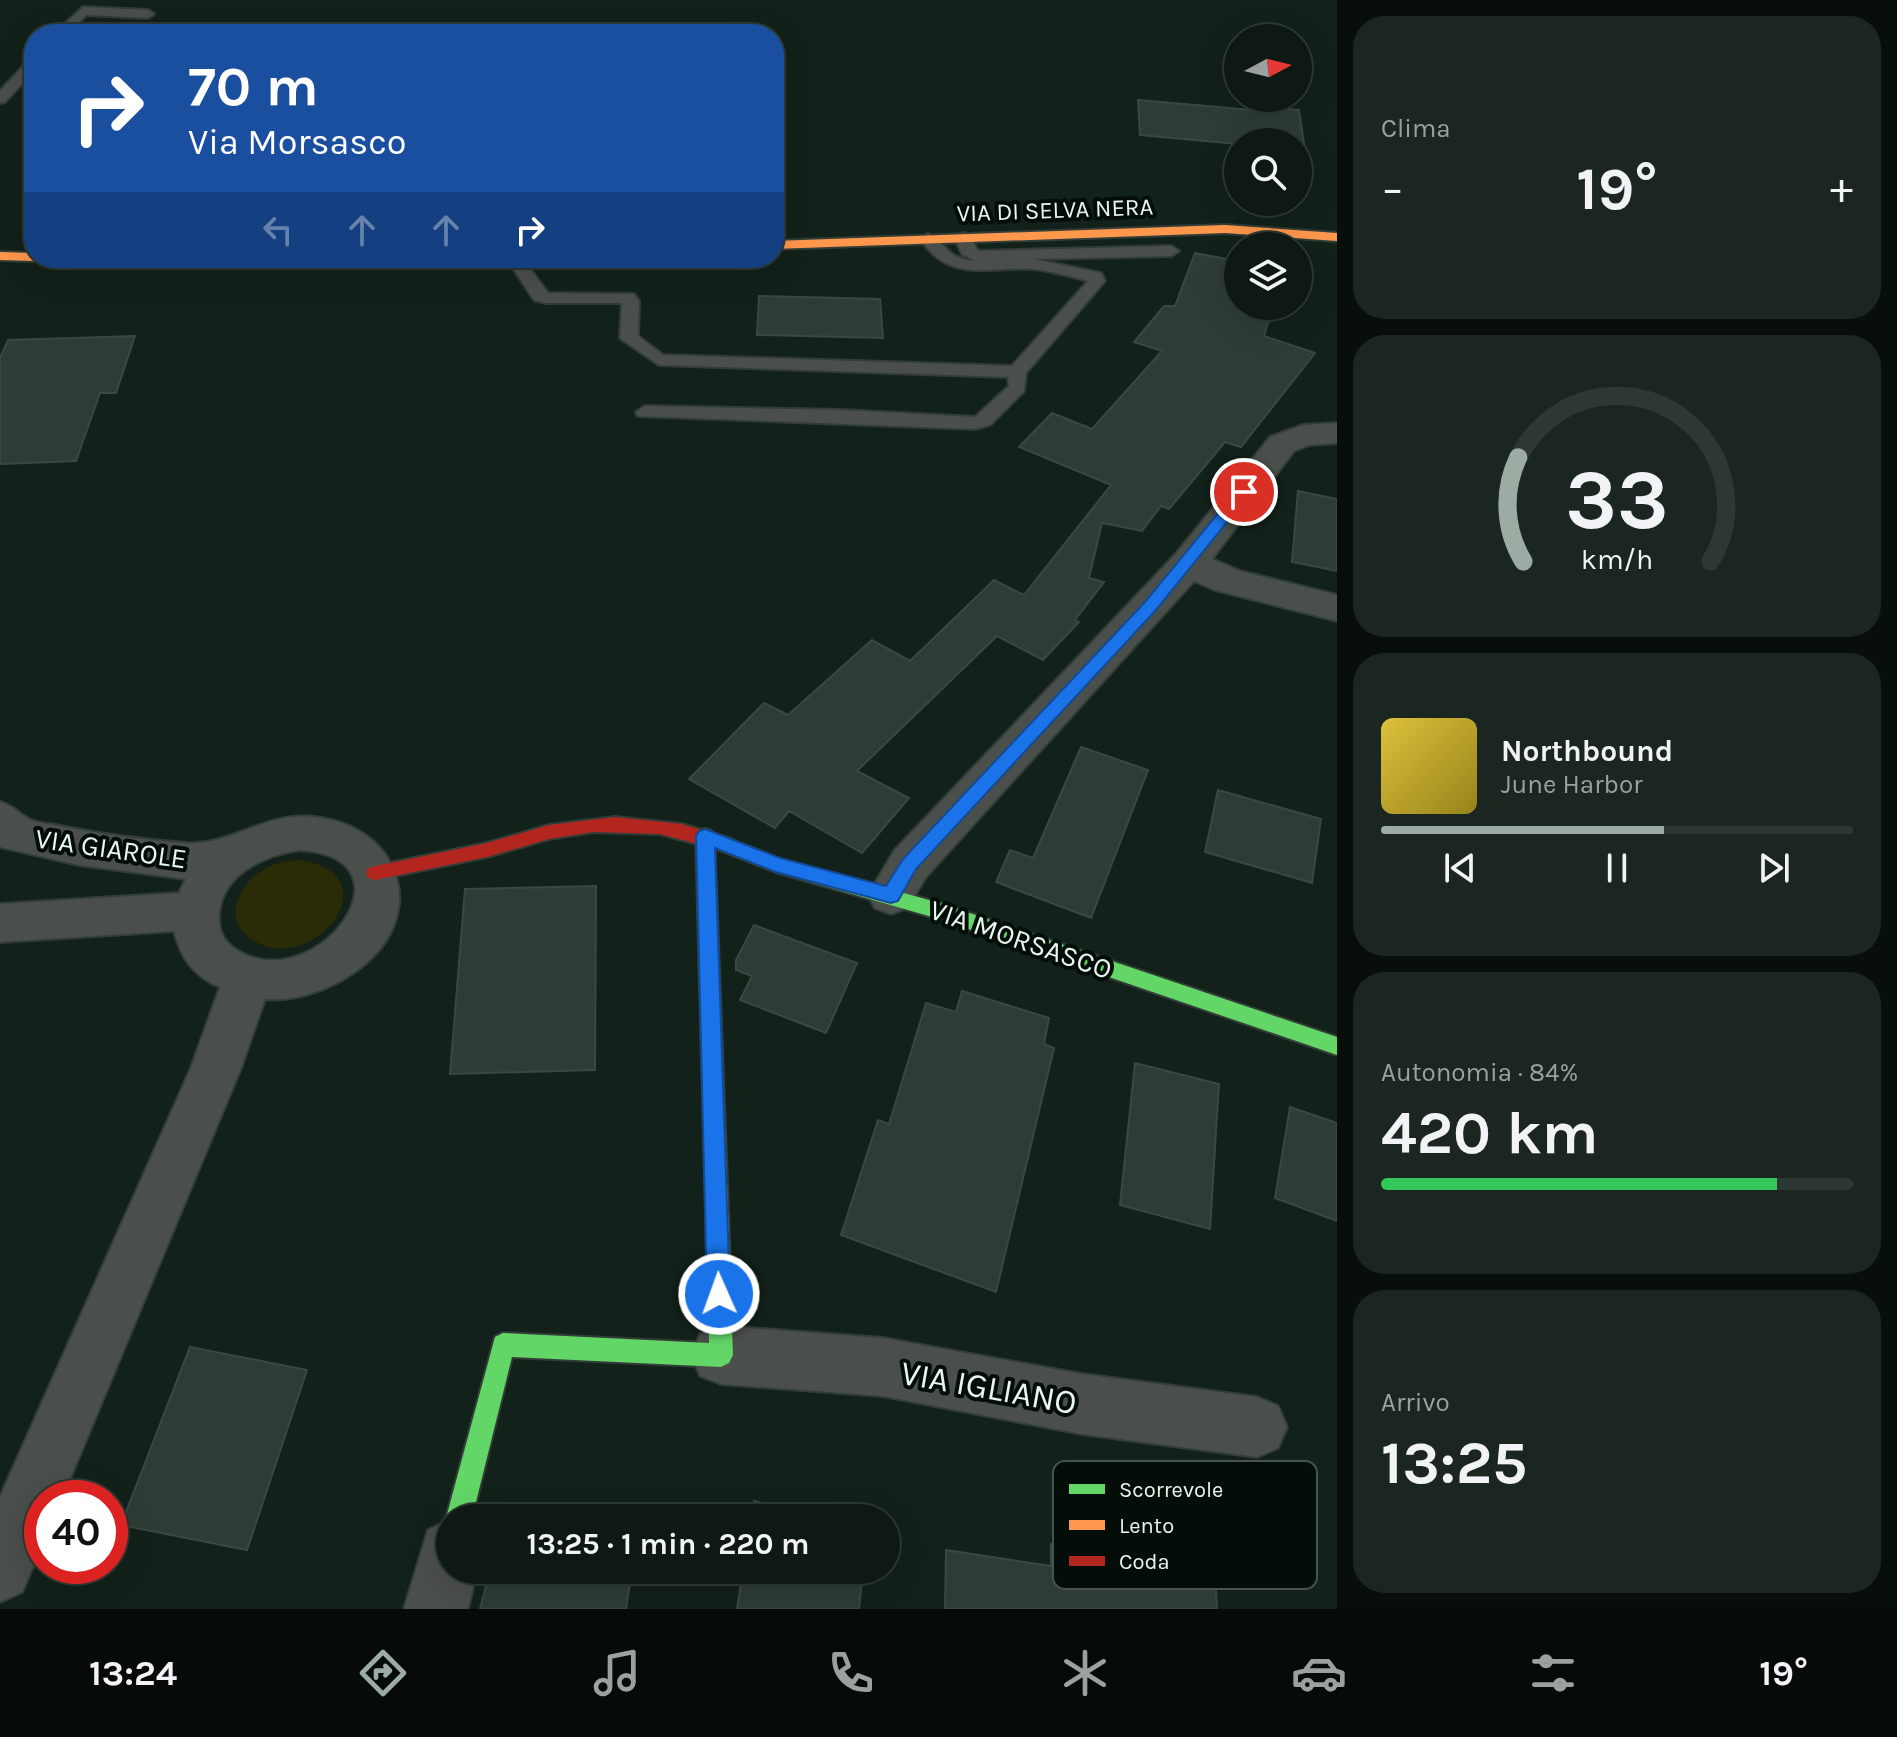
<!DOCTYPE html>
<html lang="it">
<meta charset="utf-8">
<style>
body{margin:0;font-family:Karla,sans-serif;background:#1c2621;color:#f1f3f6;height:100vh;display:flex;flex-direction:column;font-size:30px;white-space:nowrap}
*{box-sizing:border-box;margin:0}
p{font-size:26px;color:#9ba0a0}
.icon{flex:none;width:44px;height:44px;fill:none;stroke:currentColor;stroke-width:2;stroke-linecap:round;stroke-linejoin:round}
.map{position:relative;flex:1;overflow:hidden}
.side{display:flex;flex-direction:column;gap:16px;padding:16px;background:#080e0a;width:560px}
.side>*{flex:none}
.banner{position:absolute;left:24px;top:24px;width:760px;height:244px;border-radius:32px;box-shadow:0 8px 32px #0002,0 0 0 2px #2e3833;background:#1a4fa0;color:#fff;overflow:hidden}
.needle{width:52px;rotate:83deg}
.tools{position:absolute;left:1224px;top:24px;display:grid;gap:16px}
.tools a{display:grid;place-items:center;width:88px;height:88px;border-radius:50%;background:#0e1913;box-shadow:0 8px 32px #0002,0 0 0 2px #2e3833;font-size:40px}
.speed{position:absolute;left:24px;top:1480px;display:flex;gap:16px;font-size:40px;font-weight:700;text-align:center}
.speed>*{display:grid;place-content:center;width:104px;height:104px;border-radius:50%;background:#0e1913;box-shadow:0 8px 32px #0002,0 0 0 2px #2e3833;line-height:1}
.speed .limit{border:12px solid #d22;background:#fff;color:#111}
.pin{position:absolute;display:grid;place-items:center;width:68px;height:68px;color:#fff;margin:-34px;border:4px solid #fff;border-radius:50%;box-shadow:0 2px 8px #0007}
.me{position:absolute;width:88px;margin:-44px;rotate:358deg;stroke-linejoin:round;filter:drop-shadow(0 0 6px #0008)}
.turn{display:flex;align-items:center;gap:28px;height:168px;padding:0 32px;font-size:36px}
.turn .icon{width:104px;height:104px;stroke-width:2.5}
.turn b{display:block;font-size:56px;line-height:68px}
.lanes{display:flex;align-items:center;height:76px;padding:0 32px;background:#0003;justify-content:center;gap:40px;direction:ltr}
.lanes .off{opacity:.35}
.big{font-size:60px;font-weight:700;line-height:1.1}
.side .widget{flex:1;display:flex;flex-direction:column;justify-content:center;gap:12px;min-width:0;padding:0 28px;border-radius:32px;background:#1c2621}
.side .dial{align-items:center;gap:0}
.dial svg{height:208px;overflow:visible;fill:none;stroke:#2e3833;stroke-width:7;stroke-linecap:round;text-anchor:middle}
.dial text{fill:#f1f3f6;stroke:none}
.song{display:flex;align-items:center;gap:24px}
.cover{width:96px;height:96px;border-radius:12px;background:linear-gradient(135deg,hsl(50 70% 55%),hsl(50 70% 35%))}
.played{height:8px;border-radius:4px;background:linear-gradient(90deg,#9caca3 60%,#2e3833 60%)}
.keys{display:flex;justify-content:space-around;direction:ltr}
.heat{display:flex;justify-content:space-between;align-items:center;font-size:44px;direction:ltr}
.charge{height:12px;border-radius:6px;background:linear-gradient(90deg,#34c759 84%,#2e3833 0)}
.trip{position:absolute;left:436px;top:1504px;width:464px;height:80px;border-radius:40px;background:#0e1913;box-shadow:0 8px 32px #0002,0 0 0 2px #2e3833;font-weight:700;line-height:80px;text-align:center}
.dock{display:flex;height:128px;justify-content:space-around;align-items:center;background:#060a08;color:#9ba0a0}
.dock .icon{width:56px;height:56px}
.dock .current{color:#9caca3}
.dock b{font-size:36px;color:#f1f3f6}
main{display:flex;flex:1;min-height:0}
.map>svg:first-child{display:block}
.green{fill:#2a2c08}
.building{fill:#2e3c36;stroke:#3a4844;stroke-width:2}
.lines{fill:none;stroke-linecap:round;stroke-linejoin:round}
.lane-casing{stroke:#323d37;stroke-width:4}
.street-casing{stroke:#323d37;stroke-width:4}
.fast-casing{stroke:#323d37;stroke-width:4}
.slow-casing{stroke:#323d37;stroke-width:4}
.jam-casing{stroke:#323d37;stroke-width:4}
.lane{fill:#4b4f4b;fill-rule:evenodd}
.street{fill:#4b4f4b;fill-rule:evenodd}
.fast{fill:#63d668;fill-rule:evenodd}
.slow{fill:#ff974d;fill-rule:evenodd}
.jam{fill:#b3261e;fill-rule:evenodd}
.route{fill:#1a73e8;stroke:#114b97;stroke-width:2}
.labels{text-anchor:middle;stroke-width:8;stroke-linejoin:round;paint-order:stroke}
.far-street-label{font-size:24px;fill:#e7f7ed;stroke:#040d07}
.street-label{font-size:28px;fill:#e7f7ed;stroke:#040d07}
.near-street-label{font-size:34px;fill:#e7f7ed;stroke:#040d07}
.key{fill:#040d07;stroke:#48534c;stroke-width:2}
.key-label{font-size:22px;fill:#e7f7ed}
</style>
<main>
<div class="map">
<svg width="1337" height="1609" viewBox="0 0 1337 1609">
<rect width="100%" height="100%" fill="#122119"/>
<!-- green -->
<path class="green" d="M298,860C397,872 312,981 251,939C223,920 237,885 263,870C273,863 286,861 298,860Z"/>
<!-- building -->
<path class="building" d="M1138,100L1252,110V106L1299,110L1305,150H1298V142L1238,144L1140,135Z
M1195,253L1238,261V306H1273L1264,336L1315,353L1241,447L1225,442L1169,509L1161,506L1142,531L1102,523L1089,578L1104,582L1075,620L1079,622L1043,660L997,636L857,771L909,798L862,853L789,811L775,828L689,779L764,703L788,715L872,640L910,661L994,580L1024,595L1111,485L1019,447L1052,413L1092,429L1162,351L1134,342L1164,306H1175Z
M759,296L880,299L883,338L757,335Z
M135,336L116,393H100L76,461L0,464V358L8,340Z
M1298,491L1337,499V571L1292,562Z
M1081,747L1148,770L1091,918L996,882L1010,850L1033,858Z
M1218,790L1321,819L1312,883L1205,852Z
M596,886L595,1070L450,1074L465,889Z
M754,925L857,963L826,1033L740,1000L752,976L736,970V960Z
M962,991L1049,1018L1044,1044L1054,1048L996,1292L841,1235L878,1120L889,1124L926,1003L956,1012Z
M1135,1063L1219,1084L1210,1229L1120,1205Z
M1290,1107L1337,1123V1221L1275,1198Z
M190,1347L307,1370L247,1550L121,1525Z
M754,1501L831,1518H752Z
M1051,1544L1215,1574L1217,1609H945L946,1550L1051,1566Z
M490,1570H632L626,1609H480Z
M743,1570H863L859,1609H737Z"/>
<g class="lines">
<defs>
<path id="lane" d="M83,7L148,10L154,14L148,18L86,15L68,34H54Z
M34,59V71L5,102L0,103V91L29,60Z
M963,233L969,235L978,251L1171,246L1179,251L1171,256L1034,259L1101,273L1105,281L1026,373L1024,391L990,425L975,429L638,416L636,412L645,406L842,410L975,417L1009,386L1008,377L659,365L620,338L622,303H546L534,300L506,258H522L548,293L634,294L639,301L638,336L663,355L1012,366L1088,281C1070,276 1052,271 1033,269C987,266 951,284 920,239L928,234C948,242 943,258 975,261L962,254L955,238Z"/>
<path id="street" d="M1337,423V443L1309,445L1294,451L1212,559L1240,571L1337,595V621L1215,590L1194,581L926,877L907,908L891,914L875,908L868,895L894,851L1175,555L1270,437L1303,425Z
M0,802C16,807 20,815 31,820C39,823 51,824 60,826C101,834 145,840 186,843C231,846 265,811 315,817C404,827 430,919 356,971C331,989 296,1002 265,999L241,1068L62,1498H42V1546L22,1592L0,1602V1497L191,1068L220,987C194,977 181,958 174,931L0,942V904L179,893L186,879L79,865L0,847ZM300,850C420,858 318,995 240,952C226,944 219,935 219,918C219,875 264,855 300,850Z
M721,1326L883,1338L1082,1374L1257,1397L1278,1406L1287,1427L1278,1448L1257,1457L1082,1434L883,1396L721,1384L700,1376L692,1355L700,1334Z
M450,1520V1570H477L468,1609H404L428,1530Z"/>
<path id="fast" d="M724,837L780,859L940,903L1337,1037V1055L939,919L776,872L717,849L715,844L717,839Z
M717,1198L725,1202L728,1209L733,1355L729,1363L721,1367L512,1357L472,1518H450V1527L446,1518L495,1337L503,1333L709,1343L706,1209L709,1202Z"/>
<path id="slow" d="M1225,225L1337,233V241L1225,233L774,249V241Z
M0,252L34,253V258H39L34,261L0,260Z
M87,258H471L465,262H93Z
M705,829L711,831L714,836L728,1209L725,1216L717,1220L709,1216L706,1209L696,836L699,831Z"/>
<path id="jam" d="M615,817L682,824L731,839L733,844L731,849L724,851L660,834L593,832L549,839L487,857L375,880L368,878L366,873L368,868L375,866L487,843L549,825Z"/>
</defs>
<!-- lane casing -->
<use href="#lane" class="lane-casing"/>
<!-- street casing -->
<use href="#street" class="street-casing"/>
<!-- fast casing -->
<use href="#fast" class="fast-casing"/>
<!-- slow casing -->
<use href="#slow" class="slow-casing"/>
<!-- jam casing -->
<use href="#jam" class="jam-casing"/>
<!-- lane -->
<use href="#lane" class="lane"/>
<!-- street -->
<use href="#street" class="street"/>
<!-- fast -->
<use href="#fast" class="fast"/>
<!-- slow -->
<use href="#slow" class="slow"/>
<!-- jam -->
<use href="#jam" class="jam"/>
</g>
<!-- route -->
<path class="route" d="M1244,487L1252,492L1249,495L1156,610L916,869L898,901L891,903L776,872L715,848L730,1294L727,1302L719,1305L711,1302L707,1294L696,836L699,831L705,829L780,858L886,886L903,859L1145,602L1239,488Z"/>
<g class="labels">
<!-- far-street labels -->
<g class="far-street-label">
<text transform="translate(1055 210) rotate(-2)" y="8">VIA DI SELVA NERA</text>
</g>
<!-- street labels -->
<g class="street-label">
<text transform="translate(111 848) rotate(8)" y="10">VIA GIAROLE</text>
<text transform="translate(1021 939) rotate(19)" y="10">VIA MORSASCO</text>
</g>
<!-- near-street labels -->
<g class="near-street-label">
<text transform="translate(989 1387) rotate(10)" y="12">VIA IGLIANO</text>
</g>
</g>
<!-- legend -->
<rect x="1053" y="1461" width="264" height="128" rx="12" class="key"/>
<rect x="1069" y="1484" width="36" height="10" fill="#63d668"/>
<rect x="1069" y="1520" width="36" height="10" fill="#ff974d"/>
<rect x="1069" y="1556" width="36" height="10" fill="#b3261e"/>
<g class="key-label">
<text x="1119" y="1497">Scorrevole</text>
<text x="1119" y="1533">Lento</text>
<text x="1119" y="1569">Coda</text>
</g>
</svg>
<div class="tools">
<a><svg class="needle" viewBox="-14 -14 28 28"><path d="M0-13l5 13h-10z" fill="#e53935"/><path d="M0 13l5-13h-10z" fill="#9ba0a0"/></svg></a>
<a><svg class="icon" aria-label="search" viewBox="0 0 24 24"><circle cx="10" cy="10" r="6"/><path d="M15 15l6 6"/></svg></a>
<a><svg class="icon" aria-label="layers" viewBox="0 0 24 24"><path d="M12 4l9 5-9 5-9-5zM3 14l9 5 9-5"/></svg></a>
</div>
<div class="speed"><div class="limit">40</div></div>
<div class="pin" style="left:1244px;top:492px;background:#d93025"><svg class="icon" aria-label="arrive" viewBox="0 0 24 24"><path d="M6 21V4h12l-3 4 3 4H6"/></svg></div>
<svg class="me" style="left:719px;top:1294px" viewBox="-20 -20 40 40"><circle r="17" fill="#1a73e8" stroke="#fff" stroke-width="3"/><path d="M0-11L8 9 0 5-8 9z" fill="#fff"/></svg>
<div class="trip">13:25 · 1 min · 220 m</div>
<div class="banner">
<div class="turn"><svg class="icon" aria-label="right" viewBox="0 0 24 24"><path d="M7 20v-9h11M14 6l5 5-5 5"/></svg><div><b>70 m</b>Via Morsasco</div></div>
<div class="lanes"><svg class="icon off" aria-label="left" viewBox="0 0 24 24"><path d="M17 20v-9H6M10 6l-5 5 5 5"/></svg><svg class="icon off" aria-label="ahead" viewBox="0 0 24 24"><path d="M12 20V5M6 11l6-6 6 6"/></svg><svg class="icon off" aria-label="ahead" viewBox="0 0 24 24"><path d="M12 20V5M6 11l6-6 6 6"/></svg><svg class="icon" aria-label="right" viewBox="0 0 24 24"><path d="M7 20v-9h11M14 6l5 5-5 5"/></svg></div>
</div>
</div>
<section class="side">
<div class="widget"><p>Clima</p>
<div class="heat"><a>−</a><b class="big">19°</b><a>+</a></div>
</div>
<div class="widget dial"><svg viewBox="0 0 100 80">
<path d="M14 69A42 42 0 1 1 86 69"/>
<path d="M14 69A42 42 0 0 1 12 29" stroke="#9caca3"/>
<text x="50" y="56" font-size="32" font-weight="700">33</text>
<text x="50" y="72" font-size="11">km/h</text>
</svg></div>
<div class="widget">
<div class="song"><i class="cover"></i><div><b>Northbound</b><p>June Harbor</p></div></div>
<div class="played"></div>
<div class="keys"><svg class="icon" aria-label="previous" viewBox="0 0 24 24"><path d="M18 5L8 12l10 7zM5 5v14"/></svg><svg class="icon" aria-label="pause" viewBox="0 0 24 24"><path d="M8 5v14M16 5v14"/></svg><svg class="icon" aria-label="next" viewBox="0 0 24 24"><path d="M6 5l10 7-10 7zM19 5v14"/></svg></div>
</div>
<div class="widget"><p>Autonomia · 84%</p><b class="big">420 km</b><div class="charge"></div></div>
<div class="widget"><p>Arrivo</p><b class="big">13:25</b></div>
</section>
</main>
<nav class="dock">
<b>13:24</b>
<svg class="icon current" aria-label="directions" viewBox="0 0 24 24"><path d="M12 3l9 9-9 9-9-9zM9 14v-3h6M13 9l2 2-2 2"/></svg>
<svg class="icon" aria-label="music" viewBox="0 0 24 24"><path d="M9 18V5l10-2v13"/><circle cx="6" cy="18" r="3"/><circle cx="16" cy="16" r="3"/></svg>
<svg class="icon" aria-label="phone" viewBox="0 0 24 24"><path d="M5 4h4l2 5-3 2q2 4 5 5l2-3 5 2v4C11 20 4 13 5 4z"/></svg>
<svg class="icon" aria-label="climate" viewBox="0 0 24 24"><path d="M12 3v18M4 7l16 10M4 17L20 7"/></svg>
<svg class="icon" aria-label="car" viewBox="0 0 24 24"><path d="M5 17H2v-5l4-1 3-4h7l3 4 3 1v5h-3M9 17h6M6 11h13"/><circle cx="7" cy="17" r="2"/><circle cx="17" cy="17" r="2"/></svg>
<svg class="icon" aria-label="filters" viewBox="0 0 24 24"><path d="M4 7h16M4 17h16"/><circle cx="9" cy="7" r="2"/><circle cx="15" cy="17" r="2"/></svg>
<b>19°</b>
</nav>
